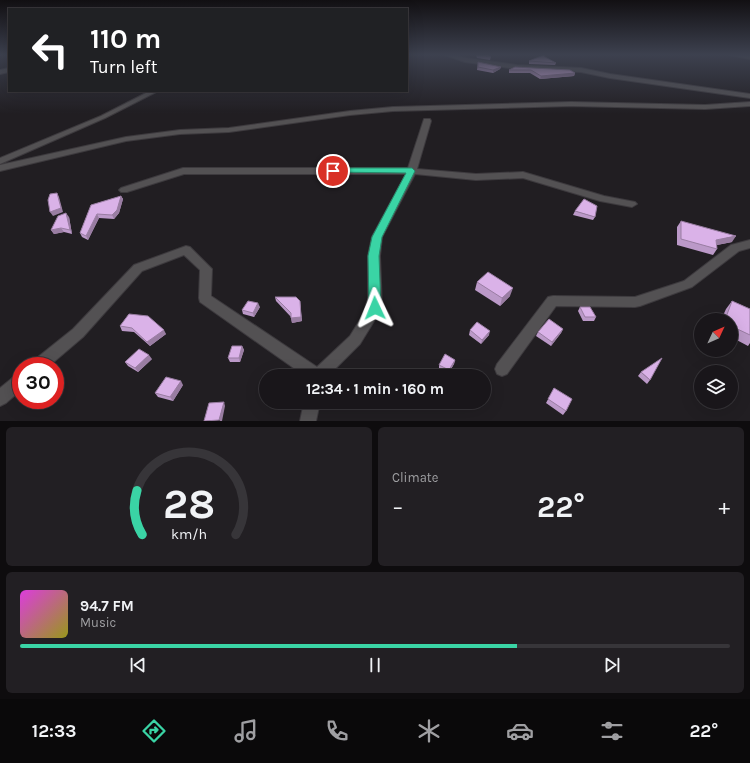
<!DOCTYPE html>
<meta charset="utf-8">
<style>
body{margin:0;font-family:Karla,sans-serif;background:#221f23;color:#f1f3f6;height:100vh;display:flex;flex-direction:column;font-size:15px;white-space:nowrap}
*{box-sizing:border-box;margin:0}
p{font-size:13px;color:#9f9fa2}
.icon{flex:none;width:22px;height:22px;fill:none;stroke:currentColor;stroke-width:2;stroke-linecap:round;stroke-linejoin:round}
.map{position:relative;height:421px;overflow:hidden}
.details{display:flex;flex-direction:column;gap:6px;padding:6px;background:#0e0c0e;flex:1}
.details>*{flex:none}
.top-card{position:absolute;left:8px;top:8px;width:400px;height:84px;border-radius:0px;box-shadow:0 4px 16px #0002,0 0 0 1px #373539;background:#202124;color:#fff;overflow:hidden}
.needle{width:26px;rotate:46deg}
.tools{position:absolute;left:694px;top:313px;display:grid;gap:8px}
.tools a{display:grid;place-items:center;width:44px;height:44px;border-radius:50%;background:#19161a;box-shadow:0 4px 16px #0002,0 0 0 1px #373539;font-size:20px}
.speed{position:absolute;left:12px;top:357px;display:flex;gap:8px;font-size:20px;font-weight:700;text-align:center}
.speed>*{display:grid;place-content:center;width:52px;height:52px;border-radius:50%;background:#19161a;box-shadow:0 4px 16px #0002,0 0 0 1px #373539;line-height:1}
.speed .limit{border:6px solid #d22;background:#fff;color:#111}
.pin{position:absolute;display:grid;place-items:center;width:34px;height:34px;color:#fff;margin:-17px;border:2px solid #fff;border-radius:50%;box-shadow:0 1px 4px #0007}
.me{position:absolute;width:44px;margin:-22px;rotate:358deg;stroke-linejoin:round;filter:drop-shadow(0 0 3px #0008)}
.turn{display:flex;align-items:center;gap:14px;height:84px;padding:0 16px;font-size:18px}
.turn .icon{width:52px;height:52px;stroke-width:2.5}
.turn b{display:block;font-size:28px;line-height:34px}
.big{font-size:30px;font-weight:700;line-height:1.1}
.details .widget{flex:1;display:flex;flex-direction:column;justify-content:center;gap:6px;min-width:0;padding:0 14px;border-radius:6px;background:#221f23}
.details .dial{align-items:center;gap:0}
.dial svg{height:104px;overflow:visible;fill:none;stroke:#373539;stroke-width:7;stroke-linecap:round;text-anchor:middle}
.dial text{fill:#f1f3f6;stroke:none}
.song{display:flex;align-items:center;gap:12px}
.cover{width:48px;height:48px;border-radius:6px;background:linear-gradient(135deg,hsl(300 70% 55%),hsl(60 70% 35%))}
.played{height:4px;border-radius:2px;background:linear-gradient(90deg,#3ad4a5 70%,#373539 70%)}
.keys{display:flex;justify-content:space-around;direction:ltr}
.heat{display:flex;justify-content:space-between;align-items:center;font-size:22px;direction:ltr}
.details .tiles{flex:1;display:grid;gap:6px;grid-template-columns:1fr 1fr}
.widget:last-child{grid-column:span 2}
.trip{position:absolute;left:259px;top:369px;width:232px;height:40px;border-radius:20px;background:#19161a;box-shadow:0 4px 16px #0002,0 0 0 1px #373539;font-weight:700;line-height:40px;text-align:center}
.menu{display:flex;height:64px;justify-content:space-around;align-items:center;background:#0a090a;color:#9f9fa2}
.menu .icon{width:28px;height:28px}
.menu .selected{color:#3ad4a5}
.menu b{font-size:18px;color:#f1f3f6}
.map>svg:first-child{display:block}
.lines{fill:none;stroke-linecap:round;stroke-linejoin:round}
.street-casing{stroke:#3d3a3e;stroke-width:2}
.street{fill:#535153;fill-rule:evenodd}
.wall{fill:#bb99c8}
.shaded-wall{fill:#997da2}
.building{fill:#dab2e8;stroke:#997da2}
.route{fill:#3ad4a5;stroke:#268a6b}
</style>
<div class="map">
<svg width="750" height="421" viewBox="0 0 750 421">
<rect width="100%" height="100%" fill="#211e22"/>
<g class="lines">
<defs>
<path id="street" d="M445,55H453L466,58L517,65L581,68L610,74L750,94V98L610,78L581,72L517,69L465,62Z
M730,55H750V59Z
M9,68V72L0,74V70Z
M150,91H158L105,118L0,164V158L101,116Z
M571,102L705,105L750,102V106L705,109L571,106L393,111L350,115L229,132L180,134L126,141L0,171V165L126,137L180,130L229,128L350,111L393,107Z
M424,119H430L431,121L417,169L476,174L523,172L604,196L635,202L637,204L632,207L600,201L523,178L476,180L415,174L382,237L380,256L382,308L360,344L328,376H305L200,302L199,298L200,270L184,255L142,271L83,337L49,366H31L33,361L73,329L134,265L186,246L190,247L212,269L211,296L317,367L350,336L368,307V256L372,237L406,174H184L127,192H121L119,190L121,188L183,168H408Z
M750,240V248L739,251L692,287L640,306L635,307L556,306L507,374L502,376L497,374L495,369L497,364L548,297L553,296L635,297L684,281L731,245Z
M21,373V390L6,403L0,406V388L16,375Z
M304,402H320L316,421H300Z"/>
</defs>
<!-- street casing -->
<use href="#street" class="street-casing"/>
<!-- street -->
<use href="#street" class="street"/>
</g>
<!-- wall -->
<path class="wall" d="M476,55H488L491,57L490,60L477,58Z
M545,57L556,63L555,65L529,64V61Z
M478,62L501,67L500,69L493,73L477,70Z
M515,67L575,73L574,76L540,79L530,73H509V70Z
M121,196L123,199L119,213L114,219L99,218L88,240L82,237L80,233L91,205Z
M575,211L595,217L593,220L573,215Z
M69,217L72,234L64,232L54,234L51,230Z
M681,221L732,242L717,245V249L713,255L677,245V227Z
M477,282L510,296L500,306L475,290Z
M275,297L300,305L302,321L292,323L291,317L276,301Z
M732,301L750,309V343L748,346L731,337V320H721L726,309Z
M260,307L254,317L243,314L242,310Z
M580,307L596,317L594,321H583L578,311Z
M129,314L166,334L150,346L134,332L122,331L120,326Z
M563,329L561,333L551,346L536,336L538,332Z
M470,330L489,335L481,344L469,335Z
M242,346L244,350L240,362H230L228,358Z
M152,359L138,372L128,366L125,362Z
M455,360L454,364L448,374L439,369V365Z
M641,372L650,380L647,384L638,376Z
M183,385L173,401L158,397L155,393Z
M554,388L566,411L563,415L546,403Z"/>
<!-- shaded-wall -->
<path class="shaded-wall" d="M501,67L500,69L493,73V70Z
M575,73L574,76L540,79L541,76Z
M57,193L59,197L63,212L53,216L50,212Z
M121,196L123,199L119,213L114,219L112,215Z
M66,213L69,217L72,234L70,230Z
M97,214L99,218L88,240L86,236Z
M61,228L64,232L54,234L51,230Z
M736,236L732,242L712,246L716,240Z
M513,288L510,296L500,306L502,298Z
M300,301L302,321L292,323L291,318Z
M258,303L260,307L254,317L253,313Z
M563,329L561,333L551,346L552,342Z
M164,330L166,334L150,346L147,342Z
M490,331L489,335L481,344L482,340Z
M242,346L244,350L240,362L239,358Z
M149,355L152,359L138,372L135,368Z
M455,360L454,364L448,374L449,370Z
M181,381L183,385L173,401L170,397Z
M224,402L225,406L222,421H220L219,420Z"/>
<!-- building -->
<path class="building" d="M477,55H488L491,57Z
M544,55L545,57L556,63L529,61Z
M478,62L501,67L493,70L478,67Z
M515,67L570,70L575,73L541,76L531,70H509Z
M57,193L61,208L50,212L48,200L50,194Z
M121,196L117,210L112,215L97,214L86,236L80,233L91,205Z
M584,199L597,206L595,217L575,211Z
M66,213L70,230L61,228L51,230L58,216Z
M681,221L736,236L716,240L717,249L681,239Z
M488,272L513,288L502,298L477,282Z
M275,297H296L300,301L301,317L291,318V313Z
M248,301L258,303L253,313L242,310Z
M732,301L750,309V335L731,326V320H725Z
M580,307H590L596,317H585Z
M129,314L148,316L164,330L147,342L132,328L120,326Z
M549,319L563,329L552,342L538,332Z
M477,322L490,331L482,340L470,330Z
M232,346H242L239,358H228Z
M139,349L149,355L135,368L125,362Z
M445,354L455,360L449,370L439,365Z
M662,358L650,380L641,372Z
M166,377L181,381L170,397L155,393Z
M554,388L572,399L566,411L548,399Z
M224,402L219,420L204,421L209,403Z"/>
<!-- sky -->
<linearGradient id="sky" x2="0" y2="1"><stop stop-color="#121013"/><stop offset="0.48" stop-color="#3d414f"/><stop offset="1" stop-color="#3d414f" stop-opacity="0"/></linearGradient>
<rect width="750" height="114" fill="url(#sky)"/>
<!-- route -->
<path class="route" d="M333,168H412L415,171L382,237L379,256L381,308L379,311L375,313L371,311L369,308L368,256L372,237L406,173L330,172V169Z"/>
</svg>
<div class="tools">
<a><svg class="needle" viewBox="-14 -14 28 28"><path d="M0-13l5 13h-10z" fill="#e53935"/><path d="M0 13l5-13h-10z" fill="#9f9fa2"/></svg></a>
<a><svg class="icon" aria-label="layers" viewBox="0 0 24 24"><path d="M12 4l9 5-9 5-9-5zM3 14l9 5 9-5"/></svg></a>
</div>
<div class="speed"><div class="limit">30</div></div>
<div class="pin" style="left:333px;top:171px;background:#d93025"><svg class="icon" aria-label="arrive" viewBox="0 0 24 24"><path d="M6 21V4h12l-3 4 3 4H6"/></svg></div>
<svg class="me" style="left:375px;top:308px" viewBox="-20 -20 40 40"><path d="M0-17L14 15 0 8-14 15z" fill="#3ad4a5" stroke="#fff" stroke-width="4"/></svg>
<div class="trip">12:34 · 1 min · 160 m</div>
<div class="top-card">
<div class="turn"><svg class="icon" aria-label="left" viewBox="0 0 24 24"><path d="M17 20v-9H6M10 6l-5 5 5 5"/></svg><div><b>110 m</b>Turn left</div></div>
</div>
</div>
<section class="details">
<div class="tiles">
<div class="widget dial"><svg viewBox="0 0 100 80">
<path d="M14 69A42 42 0 1 1 86 69"/>
<path d="M14 69A42 42 0 0 1 10 35" stroke="#3ad4a5"/>
<text x="50" y="56" font-size="32" font-weight="700">28</text>
<text x="50" y="72" font-size="11">km/h</text>
</svg></div>
<div class="widget"><p>Climate</p>
<div class="heat"><a>−</a><b class="big">22°</b><a>+</a></div>
</div>
<div class="widget">
<div class="song"><i class="cover"></i><div><b>94.7 FM</b><p>Music</p></div></div>
<div class="played"></div>
<div class="keys"><svg class="icon" aria-label="previous" viewBox="0 0 24 24"><path d="M18 5L8 12l10 7zM5 5v14"/></svg><svg class="icon" aria-label="pause" viewBox="0 0 24 24"><path d="M8 5v14M16 5v14"/></svg><svg class="icon" aria-label="next" viewBox="0 0 24 24"><path d="M6 5l10 7-10 7zM19 5v14"/></svg></div>
</div>
</div>
</section>
<nav class="menu">
<b>12:33</b>
<svg class="icon selected" aria-label="directions" viewBox="0 0 24 24"><path d="M12 3l9 9-9 9-9-9zM9 14v-3h6M13 9l2 2-2 2"/></svg>
<svg class="icon" aria-label="music" viewBox="0 0 24 24"><path d="M9 18V5l10-2v13"/><circle cx="6" cy="18" r="3"/><circle cx="16" cy="16" r="3"/></svg>
<svg class="icon" aria-label="phone" viewBox="0 0 24 24"><path d="M5 4h4l2 5-3 2q2 4 5 5l2-3 5 2v4C11 20 4 13 5 4z"/></svg>
<svg class="icon" aria-label="climate" viewBox="0 0 24 24"><path d="M12 3v18M4 7l16 10M4 17L20 7"/></svg>
<svg class="icon" aria-label="car" viewBox="0 0 24 24"><path d="M5 17H2v-5l4-1 3-4h7l3 4 3 1v5h-3M9 17h6M6 11h13"/><circle cx="7" cy="17" r="2"/><circle cx="17" cy="17" r="2"/></svg>
<svg class="icon" aria-label="filters" viewBox="0 0 24 24"><path d="M4 7h16M4 17h16"/><circle cx="9" cy="7" r="2"/><circle cx="15" cy="17" r="2"/></svg>
<b>22°</b>
</nav>
